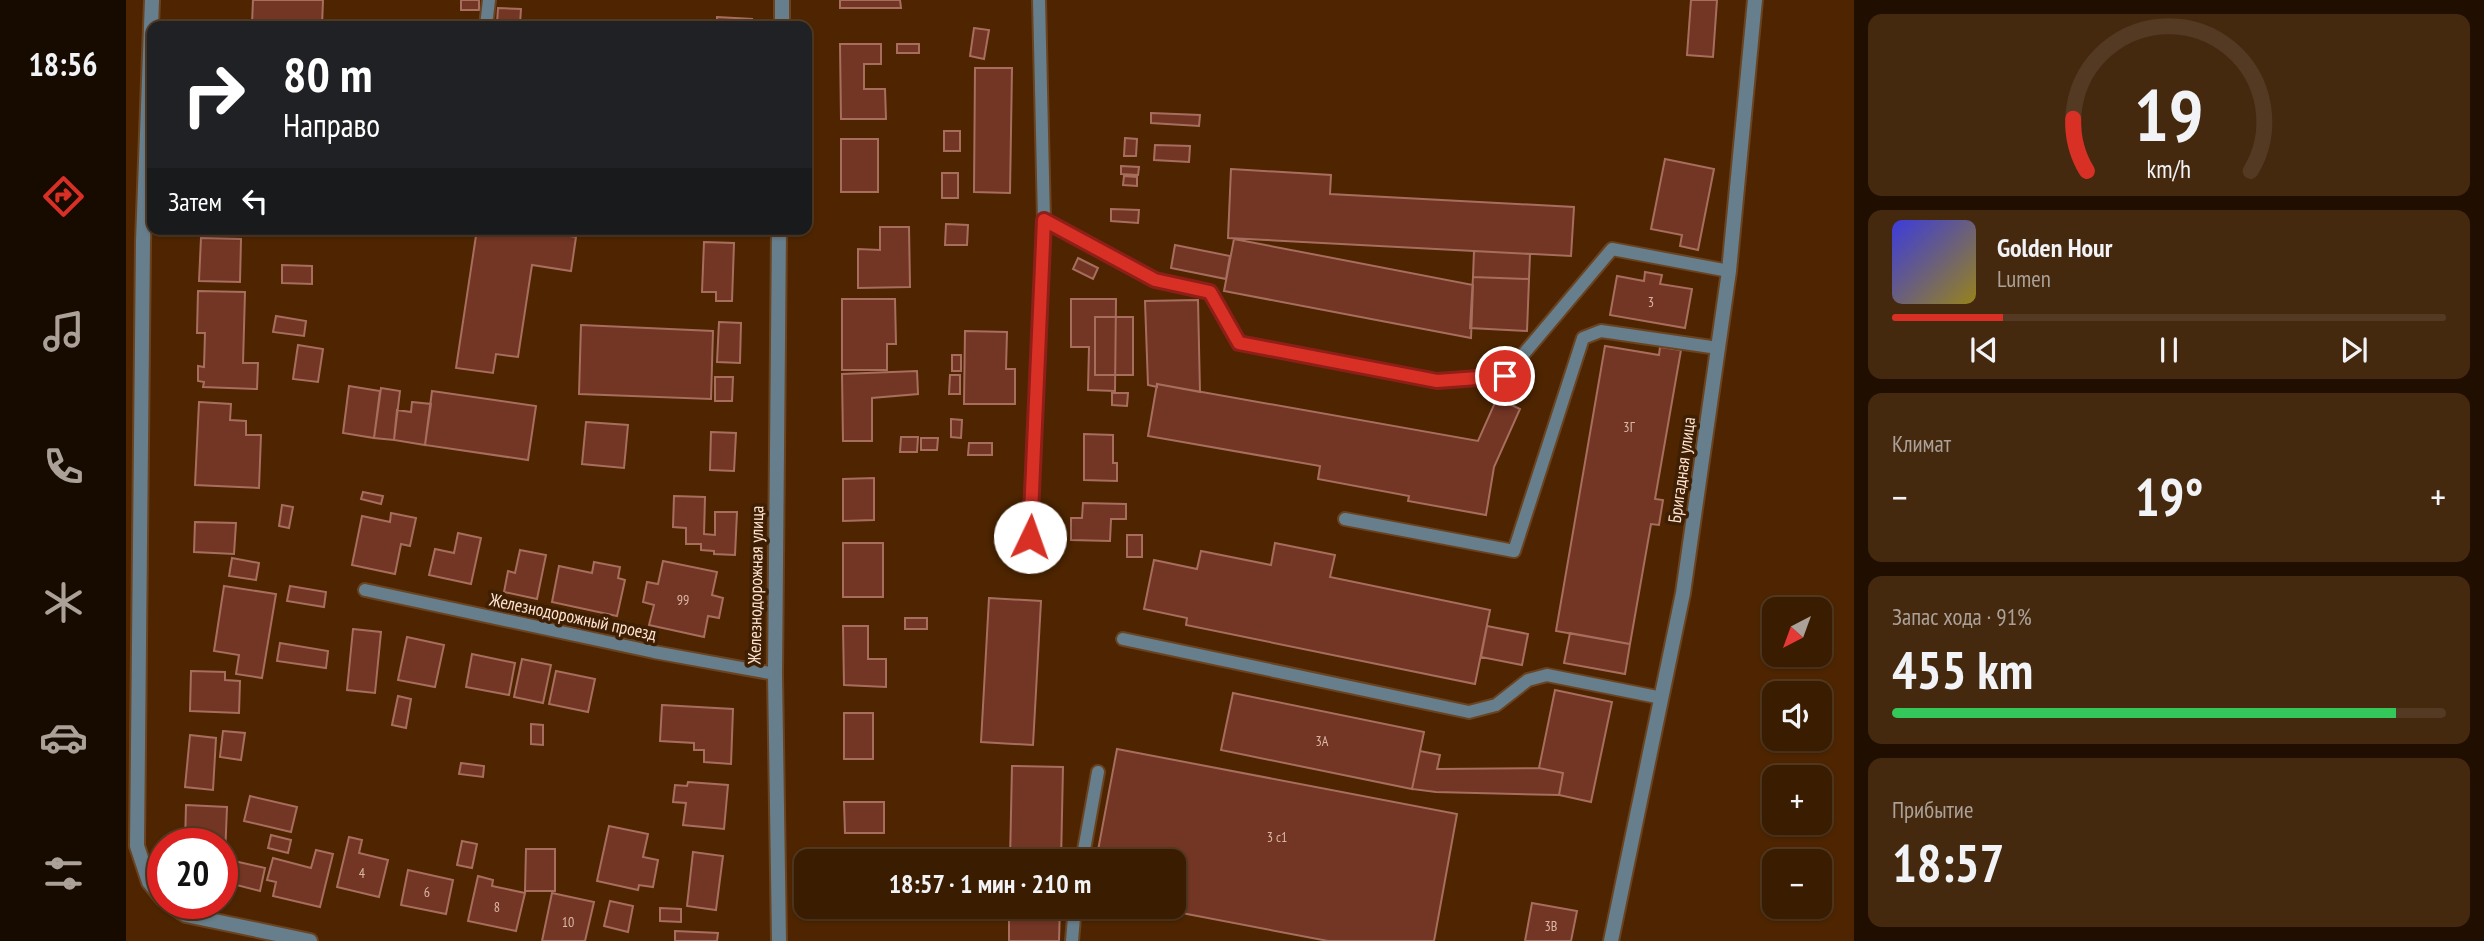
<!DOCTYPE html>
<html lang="ru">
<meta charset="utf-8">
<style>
body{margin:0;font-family:"PT Sans Narrow",sans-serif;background:#45290f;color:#f1f3f6;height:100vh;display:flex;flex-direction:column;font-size:26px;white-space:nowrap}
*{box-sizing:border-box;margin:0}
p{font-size:23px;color:#aba199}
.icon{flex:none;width:38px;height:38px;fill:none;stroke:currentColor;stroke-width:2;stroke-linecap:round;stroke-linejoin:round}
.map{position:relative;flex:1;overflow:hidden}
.sheet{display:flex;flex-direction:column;gap:14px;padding:14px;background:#200f00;width:630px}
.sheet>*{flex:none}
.guide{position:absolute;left:21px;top:21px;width:665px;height:214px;border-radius:14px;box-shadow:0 2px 5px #0004,0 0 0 2px #543a22;background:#202124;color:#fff;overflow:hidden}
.needle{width:46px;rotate:221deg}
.controls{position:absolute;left:1636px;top:597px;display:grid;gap:14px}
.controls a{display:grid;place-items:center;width:70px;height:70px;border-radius:14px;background:#3a1c00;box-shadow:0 2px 5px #0004,0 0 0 2px #543a22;font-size:35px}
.speed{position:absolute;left:21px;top:828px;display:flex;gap:14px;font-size:35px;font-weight:700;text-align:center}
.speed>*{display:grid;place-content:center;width:91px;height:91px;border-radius:50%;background:#3a1c00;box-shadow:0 2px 5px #0004,0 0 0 2px #543a22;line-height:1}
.speed .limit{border:10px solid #d22;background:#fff;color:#111}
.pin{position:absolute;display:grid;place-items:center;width:60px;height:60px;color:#fff;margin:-30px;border:4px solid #fff;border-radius:50%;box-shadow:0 2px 7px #0007}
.me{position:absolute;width:77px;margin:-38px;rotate:3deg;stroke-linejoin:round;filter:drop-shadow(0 0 5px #0008)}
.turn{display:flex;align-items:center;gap:24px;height:147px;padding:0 21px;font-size:32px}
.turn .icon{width:91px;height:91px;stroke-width:2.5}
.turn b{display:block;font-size:49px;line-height:60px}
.then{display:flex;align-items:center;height:66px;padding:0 21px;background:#0003;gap:14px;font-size:26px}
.big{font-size:52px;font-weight:800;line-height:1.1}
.sheet .card{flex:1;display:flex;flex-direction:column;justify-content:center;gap:10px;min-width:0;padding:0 24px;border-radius:14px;background:#45290f}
.sheet .dial{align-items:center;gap:0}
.dial svg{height:182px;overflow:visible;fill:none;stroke:#543a22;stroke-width:7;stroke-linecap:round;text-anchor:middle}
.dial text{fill:#f1f3f6;stroke:none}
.song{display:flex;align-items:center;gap:21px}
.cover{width:84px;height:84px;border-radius:10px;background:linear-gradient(135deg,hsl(240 70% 55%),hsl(50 70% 35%))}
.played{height:7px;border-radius:4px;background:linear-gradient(90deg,#d93025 20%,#543a22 20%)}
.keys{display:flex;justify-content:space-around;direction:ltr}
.heat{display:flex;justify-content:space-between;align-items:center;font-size:38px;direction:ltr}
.charge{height:10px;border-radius:5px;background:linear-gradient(90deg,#34c759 91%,#543a22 0)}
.trip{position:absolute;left:668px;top:849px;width:392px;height:70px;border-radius:14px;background:#3a1c00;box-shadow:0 2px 5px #0004,0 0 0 2px #543a22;font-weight:800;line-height:70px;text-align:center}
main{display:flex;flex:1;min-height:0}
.menu{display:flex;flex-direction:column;width:126px;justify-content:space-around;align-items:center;background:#170b00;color:#aba199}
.menu .icon{width:49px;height:49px}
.menu .selected{color:#d93025}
.menu b{font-size:32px;color:#f1f3f6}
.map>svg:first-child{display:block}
.building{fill:#733524;stroke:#a76e5e;stroke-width:2}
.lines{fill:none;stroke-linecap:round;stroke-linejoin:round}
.service-casing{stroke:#6a4321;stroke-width:16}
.minor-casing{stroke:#6a4321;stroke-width:18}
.tertiary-casing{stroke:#6a4321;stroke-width:18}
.service{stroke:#677e8c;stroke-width:12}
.minor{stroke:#677e8c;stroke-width:14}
.tertiary{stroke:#677e8c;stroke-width:14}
.route-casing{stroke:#8d1f18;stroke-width:18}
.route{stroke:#d93025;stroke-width:12}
.labels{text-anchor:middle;stroke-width:7;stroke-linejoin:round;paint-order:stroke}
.number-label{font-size:14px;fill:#dbb8a6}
.street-label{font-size:18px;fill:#fee3d1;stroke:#3e1f04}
</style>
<main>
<nav class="menu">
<b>18:56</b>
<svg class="icon selected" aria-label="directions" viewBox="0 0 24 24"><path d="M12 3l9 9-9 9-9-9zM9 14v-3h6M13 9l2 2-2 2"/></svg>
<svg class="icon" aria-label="music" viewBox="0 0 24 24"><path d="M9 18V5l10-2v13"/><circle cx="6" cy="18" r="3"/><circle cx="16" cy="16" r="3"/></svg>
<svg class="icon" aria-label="phone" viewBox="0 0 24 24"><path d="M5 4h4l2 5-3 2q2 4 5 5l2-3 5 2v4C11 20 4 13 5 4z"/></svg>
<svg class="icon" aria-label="climate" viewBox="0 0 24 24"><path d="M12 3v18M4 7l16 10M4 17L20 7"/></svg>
<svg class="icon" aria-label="car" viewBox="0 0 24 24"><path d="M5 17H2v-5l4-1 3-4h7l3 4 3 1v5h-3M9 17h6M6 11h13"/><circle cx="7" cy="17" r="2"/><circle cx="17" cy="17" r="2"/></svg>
<svg class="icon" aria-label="filters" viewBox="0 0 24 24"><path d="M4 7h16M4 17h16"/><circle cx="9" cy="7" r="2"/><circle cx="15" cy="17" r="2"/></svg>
</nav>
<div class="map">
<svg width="1728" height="941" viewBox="0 0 1728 941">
<rect width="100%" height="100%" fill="#4e2500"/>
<!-- building -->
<path class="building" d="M127,0H197L196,26H131L126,24Z
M335,0H353V10H335Z
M714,0H774L775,8H714Z
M1565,0H1591L1587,57L1561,55Z
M372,8L395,9L394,24L371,23Z
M591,17L626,19L625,26H591Z
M258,20L315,22V26H258Z
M848,28L863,30L858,59L844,56Z
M714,44H755V64H738V89H759L760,119H715Z
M771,44H793V53H771Z
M849,68H886L884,193L848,192Z
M1025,113L1074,115L1073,126L1025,123Z
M818,131H834V151H818Z
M999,138L1011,139L1010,156H998Z
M715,139H752V192H715Z
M1029,145L1064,146L1063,162L1028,160Z
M1539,159L1588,169L1572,250L1554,246L1556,235L1525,229Z
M995,166L1013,167L1012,175L995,174Z
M1105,169L1205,175L1204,194L1448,207L1445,256L1102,238Z
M816,173H832V198H816Z
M998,176L1011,177V186L997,185Z
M985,209L1013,210L1012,223L985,221Z
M820,224L842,225L841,245H819Z
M754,227H783L784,287L732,288V249L754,250Z
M351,229H401L450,237L445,271L406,265L392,357L370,354L367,373L330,368Z
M75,238L115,239L114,282L73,281Z
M1108,239L1347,285L1345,338L1098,291Z
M578,242L608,243L606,301H590V292H576Z
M1049,245L1104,256L1100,279L1045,268Z
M1348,251L1404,254L1403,279L1347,277Z
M952,258L972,268L967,279L947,269Z
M156,265L186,266V284L156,283Z
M1519,272L1536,275L1534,284L1566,289L1559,328L1484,315L1491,276L1518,281Z
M1347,277L1403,279L1401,331L1344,328Z
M72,291L119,292L117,363H132L131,389L77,387L78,382L72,381V366L78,367L79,333H71Z
M716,299H769L770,344H761V370H716Z
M945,299H990L989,391L962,390L963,347H945Z
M1072,300L1074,392L1031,384V387L1022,385L1019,301Z
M150,316L180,321L178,336L147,332Z
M969,317H1007V375H969Z
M593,322L615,323L614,363L591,362Z
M455,325L587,331L585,399L453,394Z
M839,331L881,332L880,369H889V404H838Z
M172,345L197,349L192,382L167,379Z
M1479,346L1533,355L1534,347L1555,350L1529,499L1537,500L1533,525L1525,524L1504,644L1430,631Z
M826,355H835V371H826Z
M791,371L792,394L746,398V441H717L716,374Z
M824,375H834V394H823Z
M589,377H607L606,401H589Z
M1031,384L1352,441L1371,398L1394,409L1368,467L1360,515L1282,501L1283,496L1192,479L1194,466L1022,436Z
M223,386L254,391L248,438L217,433Z
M255,388L274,391L268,440L248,438Z
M306,391L410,406L402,460L299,445Z
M986,393H1002L1001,406L986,405Z
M73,402L105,404L104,420L120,421V435H135L133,488L69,485Z
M286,402L305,404L299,445L268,440L271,410L285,412Z
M825,419L836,420L835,438L825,437Z
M460,422L502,425L498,468L456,464Z
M585,432L610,433L608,471L584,470Z
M958,434L987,435V463H991V481L958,480Z
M775,437H792L791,452H774Z
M795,438H812L811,450H795Z
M843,443H866V455H842Z
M748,478V520L717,521V479Z
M237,492L257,496L255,504L235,499Z
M548,496L579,497L578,534L589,535V512H611L609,555L588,554V551L575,550V544H560V528L547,527Z
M957,503L1000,504V519H985L984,541L945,540V518H956Z
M156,505L167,507L163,528L153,526Z
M265,513L290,518L284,546L275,544L269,574L226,565L236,516L264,522Z
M69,522L110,523L108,554L68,552Z
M332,533L355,538L345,584L303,575L309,549L328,553Z
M1001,535H1016V557H1001Z
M717,543H757V597H717Z
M1149,543L1209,555L1204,577L1364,610L1349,684L1060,625L1061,618L1018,609L1028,560L1071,569L1075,551L1145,565Z
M394,550L420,555L411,599L378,592L382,571L389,573Z
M106,558L133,563L130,580L103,576Z
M537,561L591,572L586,595L597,598L593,618L582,616L578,637L523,625L528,605L517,602L521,582L532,584Z
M468,562L494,567L492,578L499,580L491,616L426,602L433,566L466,573Z
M98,586L150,594L136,678L110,674L113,655L88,651Z
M164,586L200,592L198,607L161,601Z
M863,598L915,601L907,745L855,742Z
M779,618H801V629H779Z
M717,626H742V659H760V687L718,685Z
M1361,626L1402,634L1396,665L1355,657Z
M227,629L255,632L249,693L221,690Z
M1444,633L1504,644L1499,674L1438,663Z
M281,637L318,645L309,687L272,680Z
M154,643L202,651L200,668L151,661Z
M346,654L389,663L383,695L340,687Z
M396,659L425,665L417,703L388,697Z
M65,671L99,672V680L114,681L113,713L64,711Z
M430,671L469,679L462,712L423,704Z
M1429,690L1486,702L1465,802L1433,795L1437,773L1413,768Z
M1107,693L1298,732L1286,789L1095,750Z
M272,696L285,699L280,728L266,725Z
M536,705L607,709L605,764L578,762V750H568V743L534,741Z
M718,713H747V759H718Z
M405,724L417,725V745L405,744Z
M97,731L119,733L115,760L94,757Z
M64,735L90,738L87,790L59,787Z
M991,749L1331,814L1308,941H1202L1019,906H1048V861H970Z
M1294,751L1314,755L1311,769L1413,768L1437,773L1433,795L1310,792L1286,789Z
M335,763L358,766L357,777L333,774Z
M886,766L937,767L935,861H884Z
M562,782L602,785L598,829L557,825L560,803L547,802L549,785L561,786Z
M124,796L171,807L165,832L118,821Z
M718,802H758V833H719Z
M60,805L101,807L98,881L96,844H59Z
M483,826L522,834L517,857L532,860L527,887L513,885L512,890L471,881Z
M145,835L165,840L162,853L142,848Z
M223,837L236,840L233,853L262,860L253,897L211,887Z
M336,841L351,844L346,868L331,865Z
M400,849H429V891H399Z
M190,850L207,854L194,907L147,896L150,882L141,880L147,858L185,868Z
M567,852L597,856L590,910L561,906Z
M104,860L139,868L134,891L99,882Z
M282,870L327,880L320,914L275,905Z
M352,876L367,880L366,886L399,893L390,931L342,921Z
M426,893L468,902L459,941H416Z
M484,901L507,906L502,932L478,926Z
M1406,903L1451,911L1445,941H1399Z
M719,906H758V914L719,915Z
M883,906H934L933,941H883Z
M534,908L555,909V922L534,921Z
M549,931L592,933L591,941H549Z"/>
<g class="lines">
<defs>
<path id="service" d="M360,26L363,0
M918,220L1029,280L1084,292L1113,343L1311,381L1379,376L1486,249L1603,271
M1219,519L1388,551L1457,338L1475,331L1592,348
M904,537L918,220L913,0
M239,590L528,652L649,674
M997,639L1343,712L1370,705L1402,680L1421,675L1536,698
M956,861L972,772
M946,941L949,906"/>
<path id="minor" d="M26,0L17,241L11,846L23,882L37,899
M42,903L60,915L184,941
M1485,941L1557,593L1603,271L1629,0"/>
<path id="tertiary" d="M656,26V0
M653,941L649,674L653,229"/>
</defs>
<!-- service casing -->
<use href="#service" class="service-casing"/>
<!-- minor casing -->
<use href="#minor" class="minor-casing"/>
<!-- tertiary casing -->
<use href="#tertiary" class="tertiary-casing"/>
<!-- service -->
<use href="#service" class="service"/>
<!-- minor -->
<use href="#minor" class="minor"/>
<!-- tertiary -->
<use href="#tertiary" class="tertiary"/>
</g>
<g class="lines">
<defs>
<path id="route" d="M904,537L918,220L1029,280L1084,292L1113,343L1311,381L1379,376"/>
</defs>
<!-- route casing -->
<use href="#route" class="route-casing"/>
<!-- route -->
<use href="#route" class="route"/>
</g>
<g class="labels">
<!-- number labels -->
<g class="number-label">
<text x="1525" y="307">3</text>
<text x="1503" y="432">3Г</text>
<text x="557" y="605">99</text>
<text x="1196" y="746">3А</text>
<text x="1151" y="842">3 с1</text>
<text x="236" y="878">4</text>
<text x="301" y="897">6</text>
<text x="371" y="912">8</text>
<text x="442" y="927">10</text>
<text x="1425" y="931">3В</text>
</g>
<!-- street labels -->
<g class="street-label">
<text transform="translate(1556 470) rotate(-82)" y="6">Бригадная улица</text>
<text transform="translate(630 585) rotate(-89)" y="6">Железнодорожная улица</text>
<text transform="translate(447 617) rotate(12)" y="6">Железнодорожный проезд</text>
</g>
</g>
</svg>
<div class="controls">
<a><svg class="needle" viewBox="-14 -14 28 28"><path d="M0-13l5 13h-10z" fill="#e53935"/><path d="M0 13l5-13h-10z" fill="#aba199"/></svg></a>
<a><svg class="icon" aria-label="sound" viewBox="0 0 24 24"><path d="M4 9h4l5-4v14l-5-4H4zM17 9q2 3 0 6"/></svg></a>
<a>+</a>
<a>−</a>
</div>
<div class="speed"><div class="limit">20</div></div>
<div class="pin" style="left:1379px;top:376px;background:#d93025"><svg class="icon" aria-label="arrive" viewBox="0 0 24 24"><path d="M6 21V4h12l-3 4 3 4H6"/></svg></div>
<svg class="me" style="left:904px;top:537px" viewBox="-20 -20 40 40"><circle r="19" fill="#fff"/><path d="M0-13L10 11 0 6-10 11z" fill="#d93025"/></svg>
<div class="trip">18:57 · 1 мин · 210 m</div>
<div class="guide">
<div class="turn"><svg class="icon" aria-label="right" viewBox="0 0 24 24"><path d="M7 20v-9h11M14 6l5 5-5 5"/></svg><div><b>80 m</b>Направо</div></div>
<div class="then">Затем<svg class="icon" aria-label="left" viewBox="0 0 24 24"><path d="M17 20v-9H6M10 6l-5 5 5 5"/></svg></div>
</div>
</div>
<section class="sheet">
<div class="card dial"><svg viewBox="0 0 100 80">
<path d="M14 69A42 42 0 1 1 86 69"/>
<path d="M14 69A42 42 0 0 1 8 46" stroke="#d93025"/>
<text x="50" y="56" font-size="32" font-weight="700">19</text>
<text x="50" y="72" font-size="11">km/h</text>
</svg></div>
<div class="card">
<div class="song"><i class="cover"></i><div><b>Golden Hour</b><p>Lumen</p></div></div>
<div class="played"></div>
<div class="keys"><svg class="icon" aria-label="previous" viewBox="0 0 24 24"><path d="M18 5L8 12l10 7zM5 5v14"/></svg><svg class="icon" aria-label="pause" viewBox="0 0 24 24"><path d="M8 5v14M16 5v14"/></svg><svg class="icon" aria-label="next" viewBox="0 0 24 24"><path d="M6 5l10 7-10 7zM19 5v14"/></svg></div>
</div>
<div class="card"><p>Климат</p>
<div class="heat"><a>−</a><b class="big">19°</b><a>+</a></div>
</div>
<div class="card"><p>Запас хода · 91%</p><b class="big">455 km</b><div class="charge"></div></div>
<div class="card"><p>Прибытие</p><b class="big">18:57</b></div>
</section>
</main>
